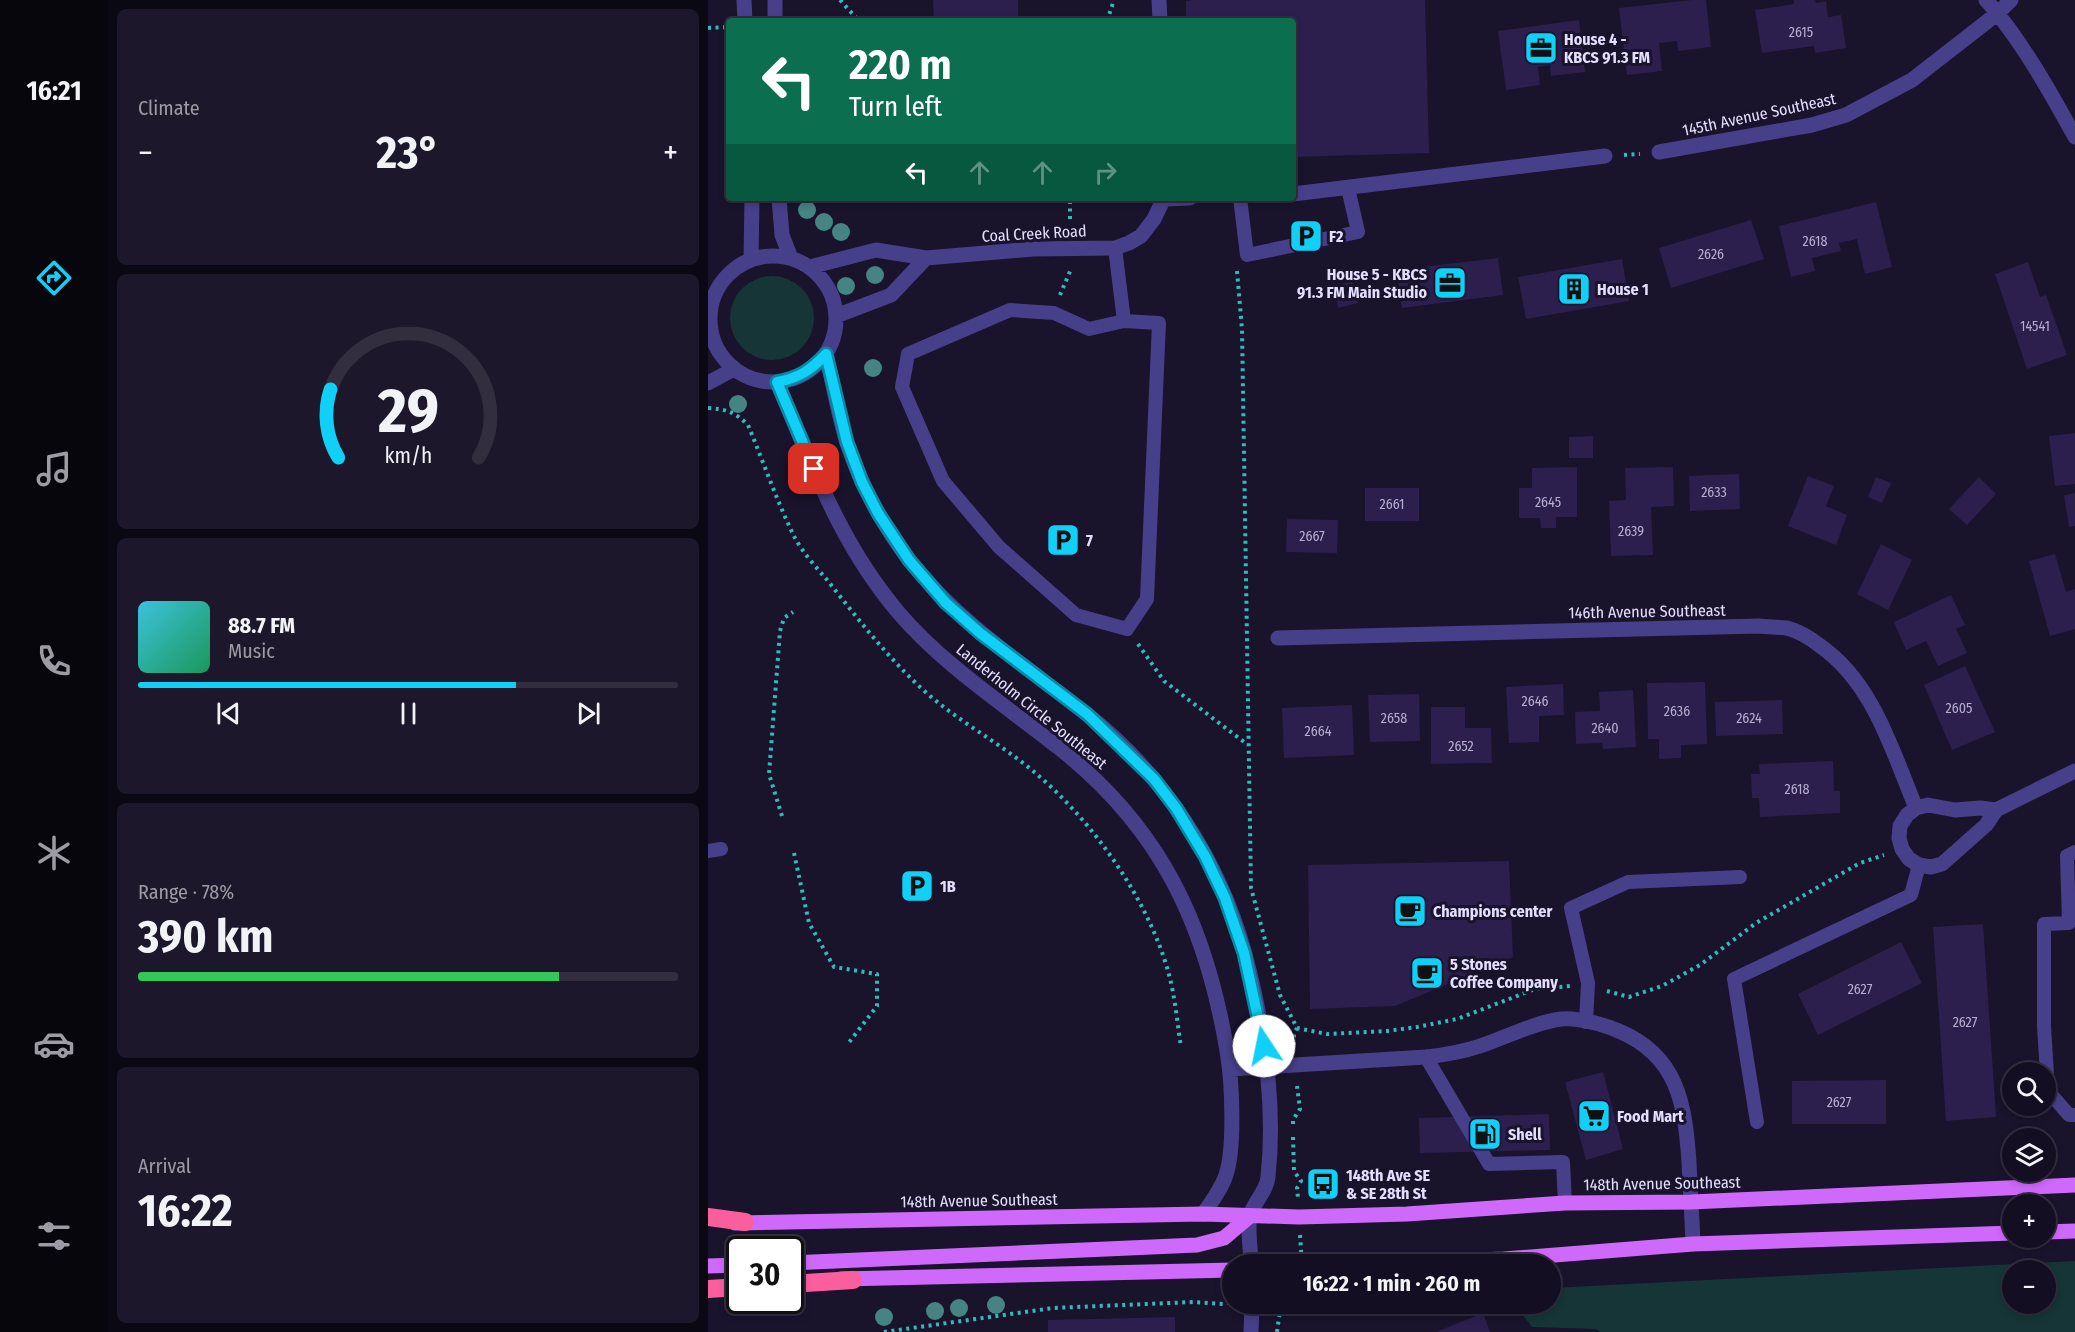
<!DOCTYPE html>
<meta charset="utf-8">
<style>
body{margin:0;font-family:"Fira Sans Condensed",sans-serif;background:#1c172a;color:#f1f3f6;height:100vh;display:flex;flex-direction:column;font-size:22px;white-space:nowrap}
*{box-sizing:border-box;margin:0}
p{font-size:20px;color:#9d9ca5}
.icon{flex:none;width:33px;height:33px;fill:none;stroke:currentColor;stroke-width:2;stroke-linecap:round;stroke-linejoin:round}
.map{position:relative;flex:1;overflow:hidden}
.details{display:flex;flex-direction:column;gap:9px;padding:9px;background:#0a0812;width:600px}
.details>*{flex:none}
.top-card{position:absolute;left:18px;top:18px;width:570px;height:183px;border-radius:6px;box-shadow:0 3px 9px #0003,0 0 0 2px #322e3f;background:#0b6e4f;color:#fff;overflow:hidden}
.tools{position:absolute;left:1294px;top:1062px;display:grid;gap:12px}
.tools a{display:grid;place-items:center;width:54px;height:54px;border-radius:50%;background:#130e21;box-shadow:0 3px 9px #0003,0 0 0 2px #322e3f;font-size:30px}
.speed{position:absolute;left:18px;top:1236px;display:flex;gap:12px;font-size:30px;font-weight:700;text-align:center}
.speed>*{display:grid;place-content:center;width:78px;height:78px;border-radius:50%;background:#130e21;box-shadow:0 3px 9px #0003,0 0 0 2px #322e3f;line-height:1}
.speed .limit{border:3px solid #111;border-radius:9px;background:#fff;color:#111}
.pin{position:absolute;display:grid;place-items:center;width:51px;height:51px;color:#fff;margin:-26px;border-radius:12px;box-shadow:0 3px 9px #0006}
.me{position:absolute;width:66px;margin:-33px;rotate:349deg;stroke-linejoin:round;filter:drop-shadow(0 0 4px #0008)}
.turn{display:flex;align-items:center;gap:21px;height:126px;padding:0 24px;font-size:27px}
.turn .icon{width:78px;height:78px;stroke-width:2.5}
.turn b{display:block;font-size:42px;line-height:51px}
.lanes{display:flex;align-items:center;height:57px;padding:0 24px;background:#0003;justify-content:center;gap:30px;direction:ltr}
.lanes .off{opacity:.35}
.big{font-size:45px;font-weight:700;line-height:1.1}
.details .card{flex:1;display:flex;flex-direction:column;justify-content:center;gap:9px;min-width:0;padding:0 21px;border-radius:9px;background:#1c172a}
.details .dial{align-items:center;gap:0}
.dial svg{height:156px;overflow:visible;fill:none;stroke:#322e3f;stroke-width:7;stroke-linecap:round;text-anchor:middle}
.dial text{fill:#f1f3f6;stroke:none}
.song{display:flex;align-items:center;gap:18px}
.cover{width:72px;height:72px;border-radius:9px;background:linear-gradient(135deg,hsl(190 70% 55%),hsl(150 70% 35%))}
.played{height:6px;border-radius:3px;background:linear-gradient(90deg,#11d0f8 70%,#322e3f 70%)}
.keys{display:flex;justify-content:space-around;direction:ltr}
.heat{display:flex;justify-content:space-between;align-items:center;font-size:33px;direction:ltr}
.charge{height:9px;border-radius:4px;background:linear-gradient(90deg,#34c759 78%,#322e3f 0)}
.trip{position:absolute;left:514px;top:1254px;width:339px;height:60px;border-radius:30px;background:#130e21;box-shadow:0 3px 9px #0003,0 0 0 2px #322e3f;font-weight:700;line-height:60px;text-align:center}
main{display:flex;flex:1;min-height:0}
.dock{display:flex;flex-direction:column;width:108px;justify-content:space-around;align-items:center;background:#08060d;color:#9d9ca5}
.dock .icon{width:42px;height:42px}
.dock .active{color:#11d0f8}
.dock b{font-size:27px;color:#f1f3f6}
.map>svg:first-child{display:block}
.green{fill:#163536;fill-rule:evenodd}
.building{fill:#2c1f4d}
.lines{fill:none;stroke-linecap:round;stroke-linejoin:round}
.path{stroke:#35babc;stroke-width:4;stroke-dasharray:3 4.5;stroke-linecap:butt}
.lane{stroke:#483f8a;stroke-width:14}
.street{stroke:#483f8a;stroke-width:15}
.primary{stroke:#cf69fb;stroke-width:15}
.highway{stroke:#fb5e9d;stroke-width:18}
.tree{fill:#468383}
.route-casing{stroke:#0b87a1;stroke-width:15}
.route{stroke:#11d0f8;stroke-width:10}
.labels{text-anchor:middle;stroke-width:6;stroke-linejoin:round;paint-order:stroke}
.number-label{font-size:14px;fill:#b7afd2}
.poi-label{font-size:16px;font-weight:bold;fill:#e5dffe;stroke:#19132c;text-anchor:start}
.street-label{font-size:16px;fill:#e5dffe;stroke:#19132c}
</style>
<main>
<nav class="dock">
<b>16:21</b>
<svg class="icon active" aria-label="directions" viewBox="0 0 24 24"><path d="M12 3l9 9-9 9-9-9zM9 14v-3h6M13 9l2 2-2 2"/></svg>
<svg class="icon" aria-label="music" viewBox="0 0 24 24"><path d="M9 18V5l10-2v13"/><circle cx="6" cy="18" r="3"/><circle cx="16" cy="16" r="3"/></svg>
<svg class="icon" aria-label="phone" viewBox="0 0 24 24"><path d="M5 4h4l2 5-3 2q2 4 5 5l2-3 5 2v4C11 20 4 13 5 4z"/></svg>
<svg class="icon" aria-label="climate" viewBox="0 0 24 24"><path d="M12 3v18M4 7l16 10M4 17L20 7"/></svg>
<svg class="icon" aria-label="car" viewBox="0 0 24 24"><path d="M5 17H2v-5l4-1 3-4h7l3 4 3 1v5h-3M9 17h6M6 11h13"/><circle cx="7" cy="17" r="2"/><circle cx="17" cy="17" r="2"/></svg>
<svg class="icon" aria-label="filters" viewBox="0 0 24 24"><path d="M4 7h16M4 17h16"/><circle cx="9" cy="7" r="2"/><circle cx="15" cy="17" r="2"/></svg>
</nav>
<section class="details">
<div class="card"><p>Climate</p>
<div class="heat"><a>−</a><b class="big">23°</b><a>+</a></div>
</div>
<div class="card dial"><svg viewBox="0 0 100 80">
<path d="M14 69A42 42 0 1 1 86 69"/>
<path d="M14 69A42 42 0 0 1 10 34" stroke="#11d0f8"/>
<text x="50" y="56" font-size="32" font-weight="700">29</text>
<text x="50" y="72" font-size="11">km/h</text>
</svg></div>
<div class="card">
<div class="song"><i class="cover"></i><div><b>88.7 FM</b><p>Music</p></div></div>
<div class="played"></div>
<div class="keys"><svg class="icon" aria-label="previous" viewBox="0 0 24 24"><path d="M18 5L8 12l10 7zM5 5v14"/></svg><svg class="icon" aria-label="pause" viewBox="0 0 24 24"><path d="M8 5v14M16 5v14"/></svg><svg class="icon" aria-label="next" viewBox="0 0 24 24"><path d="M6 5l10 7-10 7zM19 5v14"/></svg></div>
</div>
<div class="card"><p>Range · 78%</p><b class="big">390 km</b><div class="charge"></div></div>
<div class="card"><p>Arrival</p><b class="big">16:22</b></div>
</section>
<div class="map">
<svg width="1367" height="1332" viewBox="0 0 1367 1332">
<rect width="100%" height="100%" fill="#19132c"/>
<!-- green -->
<path class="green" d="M22 318a42 42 0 1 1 84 0a42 42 0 1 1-84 0Z
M1367,1261V1332H892L888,1329L824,1327L806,1304H843V1288ZM1305,1270H1338V1304H1305Z"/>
<!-- building -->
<path class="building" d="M225,0H310V21H226Z
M485,0H717L721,153L585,157V21H478V1Z
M984,0H998L1003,47L970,51L969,41L951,43L954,71L919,75L911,8Z
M1086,0H1107L1108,3L1118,1L1120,17L1133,15L1138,48L1107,53L1106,46L1054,53L1047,10L1086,4Z
M871,20L877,72L843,76L842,65L830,67L832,85L798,90L790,31Z
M1168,202L1184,267L1157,274L1149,239L1131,243L1133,251L1104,258L1107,271L1083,277L1071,226Z
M1043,220L1056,259L963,288L951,248Z
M790,258L795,295L694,308L689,270Z
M914,259L921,301L818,319L810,277Z
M1320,262L1332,297L1338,295L1359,355L1319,369L1287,274Z
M645,281L650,303L630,308L625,286Z
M1367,433V484L1347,486L1341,436Z
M885,436V458H861V437Z
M869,467V517H848V528H833L832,518H811V488H824V468Z
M965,467L966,506L943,507L945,555L903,556L901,501L918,500L917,468Z
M1031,474L1032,509L982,511L981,476Z
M1100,476L1126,486L1118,506L1139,515L1128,545L1080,526Z
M1168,477L1183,483L1174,503L1160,497Z
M1271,477L1288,494L1259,525L1241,509Z
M657,488H711V521H657Z
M1367,493V526L1361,527L1356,495Z
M579,519L630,520L629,553L578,552Z
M1173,544L1204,560L1180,610L1149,594Z
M1347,554L1358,592L1367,589V629L1342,636L1321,561Z
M1243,595L1257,625L1248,629L1259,653L1230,666L1218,641L1198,650L1186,622Z
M1257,666L1287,732L1244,750L1216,685Z
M997,682L999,744L973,745V758L951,759V739H940L939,683Z
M855,684L856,715L831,716V742L801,743L798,687Z
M925,690L928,747L895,749L894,743L868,744L867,712L892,711L891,692Z
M711,694L712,741L662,742L660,695Z
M1074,700L1075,734L1008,736L1007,702Z
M644,705L646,755L576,758L574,708Z
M723,707H757V728H783L784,763L723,764Z
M1125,761L1126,791H1132V813L1052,817L1051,798H1044L1043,774H1052L1051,764Z
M801,861L805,957L687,1006L602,1009L600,865Z
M1275,924L1288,1117L1238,1121L1225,927Z
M1193,942L1214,983L1110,1035L1090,994Z
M895,1072L915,1149L878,1160L857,1082Z
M1178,1080V1124H1084V1081Z
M841,1114L842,1150L712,1153L711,1118Z
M775,1313L782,1332H728Z
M467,1317V1332H340V1320Z"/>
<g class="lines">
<!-- path -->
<path class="path" d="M132,0L151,21
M399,21L406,0
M0,28L20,27
M916,155L932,154
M362,219V198
M529,271L534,329L543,888L572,995L589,1028L619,1034L679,1031L709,1027L749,1019L827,989L862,986
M352,295L363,269
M0,408C18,409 27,412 40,425C55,461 68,499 85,534C93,551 108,567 120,581C149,618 178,655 212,687C246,719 289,741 325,771C383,819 439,897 460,971C467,995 469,1022 473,1047
M430,644L456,681L540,745
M74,816L61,774L72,631L76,618L85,612
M86,853L101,923L126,967L169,974V1006L139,1045
M899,991L921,997L954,986L992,965L1048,923L1152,863L1176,855
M586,1045V1034L589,1028
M585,1124V1120L592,1109L589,1086
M585,1137L586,1171L593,1181L589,1188L590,1198
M592,1235L594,1264
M176,1332L345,1308L485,1302L515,1304L524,1302
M569,1332L573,1304"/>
<!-- lane -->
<path class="lane" d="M532,198L539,255L650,232L640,188
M407,248L416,321L381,329L346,313L302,310L200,354L194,387L235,481L291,547L368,615L419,629L439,599L451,323L416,321
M0,851L13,849
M1367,852L1359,856L1361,923L1336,924V1026L1340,1091L1361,1115H1367
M878,1022L880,983L863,908L920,882L1032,877
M718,1057L781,1164L855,1162L857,1203
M1049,1122L1026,979L1203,895L1211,865"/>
<!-- street -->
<path class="street" d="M36,0L37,21
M67,0V21
M451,0L452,21
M1278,0C1312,38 1343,93 1367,137
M951,152L1104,125L1138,115L1204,80L1290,13L1303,0
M585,194L897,156
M71,198L74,235L83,258
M456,199L482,198
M2 319a63 63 0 1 1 126 0a63 63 0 1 1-126 0Z
M43,259L44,198
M102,267L168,250L218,258L325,249L407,248L421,243L433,236L446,219L456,198
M128,316L183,295L218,258
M118,354C125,383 130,414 139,443C153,485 175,526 202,561C251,623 315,664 376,712C454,772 511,859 537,954C556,1026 568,1103 560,1177C559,1191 545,1203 542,1216C539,1229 543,1251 543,1264
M69,382C105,466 131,542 190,612C235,665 297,705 351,748C453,828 498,925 519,1051C524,1080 528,1154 516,1180C511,1192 503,1203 495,1214
M0,383L26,369
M570,638L1051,626C1060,627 1070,627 1079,628C1090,631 1102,638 1111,645C1165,682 1184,750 1208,808
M1288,810L1272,808L1247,810L1220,805L1208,808L1199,815L1192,826L1191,838L1194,849L1201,859L1211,865L1223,867L1234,864L1278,825L1288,810L1367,771
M523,1069L718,1057C736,1055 754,1052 772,1046C799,1037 825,1023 853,1019C869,1017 897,1025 911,1031C970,1056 977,1104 981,1162C982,1189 984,1216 985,1244
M543,1332L544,1304"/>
<!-- primary -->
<path class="primary" d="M27,1223L495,1214L591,1217L699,1214L857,1203L983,1202L1367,1185
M1338,1232L1367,1231
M82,1263L489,1245L516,1238L542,1216
M665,1264L796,1259L985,1244L1305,1233
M0,1266L32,1265
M133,1279L525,1270"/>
<!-- highway -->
<path class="highway" d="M0,1217L37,1222
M82,1284L145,1280
M0,1289L32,1287"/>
</g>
<!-- trees -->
<g class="tree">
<circle cx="99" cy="210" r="9"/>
<circle cx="116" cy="222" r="9"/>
<circle cx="133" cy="232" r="9"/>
<circle cx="167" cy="275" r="9"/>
<circle cx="138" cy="286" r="9"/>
<circle cx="165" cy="368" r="9"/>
<circle cx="30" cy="404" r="9"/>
<circle cx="288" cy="1305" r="9"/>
<circle cx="251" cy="1308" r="9"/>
<circle cx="227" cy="1311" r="9"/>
<circle cx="176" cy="1317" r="9"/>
</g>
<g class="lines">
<defs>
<path id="route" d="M106,469L69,382C91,378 103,370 118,354L139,442L154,482L170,513L201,560L238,603L272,633L379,714L446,779L468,808L497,856L517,898L536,953L556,1046"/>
</defs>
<!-- route casing -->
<use href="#route" class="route-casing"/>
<!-- route -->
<use href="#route" class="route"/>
</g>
<!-- icons -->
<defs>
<symbol id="office-square" viewBox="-11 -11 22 22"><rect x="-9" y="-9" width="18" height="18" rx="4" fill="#11d0f8" stroke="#19132c"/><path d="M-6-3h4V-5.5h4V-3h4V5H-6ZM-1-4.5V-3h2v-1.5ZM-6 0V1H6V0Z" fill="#111"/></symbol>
<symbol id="parking-square" viewBox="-11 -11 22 22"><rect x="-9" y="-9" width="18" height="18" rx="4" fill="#11d0f8" stroke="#19132c"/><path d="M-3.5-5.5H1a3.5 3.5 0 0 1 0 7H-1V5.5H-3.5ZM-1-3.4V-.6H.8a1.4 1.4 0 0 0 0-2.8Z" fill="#111"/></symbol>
<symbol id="building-square" viewBox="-11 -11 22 22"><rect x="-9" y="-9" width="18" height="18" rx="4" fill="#11d0f8" stroke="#19132c"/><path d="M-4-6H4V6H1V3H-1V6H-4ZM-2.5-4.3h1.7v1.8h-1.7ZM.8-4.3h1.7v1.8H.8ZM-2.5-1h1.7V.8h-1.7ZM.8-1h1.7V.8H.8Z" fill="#111"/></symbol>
<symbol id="cafe-square" viewBox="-11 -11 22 22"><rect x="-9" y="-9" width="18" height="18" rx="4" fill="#11d0f8" stroke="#19132c"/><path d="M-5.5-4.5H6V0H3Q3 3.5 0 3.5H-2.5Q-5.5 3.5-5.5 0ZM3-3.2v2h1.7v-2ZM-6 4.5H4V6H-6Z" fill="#111"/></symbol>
<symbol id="supermarket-square" viewBox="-11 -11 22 22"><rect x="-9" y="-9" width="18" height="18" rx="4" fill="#11d0f8" stroke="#19132c"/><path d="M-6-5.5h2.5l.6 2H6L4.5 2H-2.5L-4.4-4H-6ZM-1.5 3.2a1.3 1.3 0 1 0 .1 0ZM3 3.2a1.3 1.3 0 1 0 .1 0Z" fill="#111"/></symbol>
<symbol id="fuel-square" viewBox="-11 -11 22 22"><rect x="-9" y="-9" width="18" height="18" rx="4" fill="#11d0f8" stroke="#19132c"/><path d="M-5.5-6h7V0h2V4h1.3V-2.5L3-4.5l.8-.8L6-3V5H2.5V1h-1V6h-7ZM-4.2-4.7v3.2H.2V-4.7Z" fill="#111"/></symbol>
<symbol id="bus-square" viewBox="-11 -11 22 22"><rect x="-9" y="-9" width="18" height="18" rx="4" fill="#11d0f8" stroke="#19132c"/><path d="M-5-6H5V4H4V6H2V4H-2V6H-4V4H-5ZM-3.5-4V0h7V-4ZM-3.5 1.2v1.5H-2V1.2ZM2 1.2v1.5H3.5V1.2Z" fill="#111"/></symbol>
</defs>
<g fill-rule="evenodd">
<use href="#office-square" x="814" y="29" width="38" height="38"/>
<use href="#parking-square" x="579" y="217" width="38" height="38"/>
<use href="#office-square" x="723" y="264" width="38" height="38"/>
<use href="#building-square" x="847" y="270" width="38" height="38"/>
<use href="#parking-square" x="336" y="521" width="38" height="38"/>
<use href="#parking-square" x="190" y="867" width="38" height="38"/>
<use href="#cafe-square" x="683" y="892" width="38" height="38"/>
<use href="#cafe-square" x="700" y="954" width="38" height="38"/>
<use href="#supermarket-square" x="867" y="1097" width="38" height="38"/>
<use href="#fuel-square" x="758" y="1115" width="38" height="38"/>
<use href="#bus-square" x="596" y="1165" width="38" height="38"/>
</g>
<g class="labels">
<!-- number labels -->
<g class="number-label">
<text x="1093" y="37">2615</text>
<text x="1107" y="246">2618</text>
<text x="1003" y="259">2626</text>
<text x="1327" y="331">14541</text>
<text x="1006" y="497">2633</text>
<text x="840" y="507">2645</text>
<text x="684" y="509">2661</text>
<text x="923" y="536">2639</text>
<text x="604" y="541">2667</text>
<text x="827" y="706">2646</text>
<text x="1251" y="713">2605</text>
<text x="969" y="716">2636</text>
<text x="686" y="723">2658</text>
<text x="1041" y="723">2624</text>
<text x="897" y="733">2640</text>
<text x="610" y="736">2664</text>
<text x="753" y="751">2652</text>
<text x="1089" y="794">2618</text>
<text x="1152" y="994">2627</text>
<text x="1257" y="1027">2627</text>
<text x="1131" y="1107">2627</text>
</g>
<!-- poi labels -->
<g class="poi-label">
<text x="856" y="45">House 4 -<tspan x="856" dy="18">KBCS 91.3 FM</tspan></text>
<text x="621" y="242">F2</text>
<text x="719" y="280" text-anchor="end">House 5 - KBCS<tspan x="719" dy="18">91.3 FM Main Studio</tspan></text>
<text x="889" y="295">House 1</text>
<text x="378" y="546">7</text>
<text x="232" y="892">1B</text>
<text x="725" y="917">Champions center</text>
<text x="742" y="970">5 Stones<tspan x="742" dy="18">Coffee Company</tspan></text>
<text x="909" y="1122">Food Mart</text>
<text x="800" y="1140">Shell</text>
<text x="638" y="1181">148th Ave SE<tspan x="638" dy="18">&amp; SE 28th St</tspan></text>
</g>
<!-- street labels -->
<g class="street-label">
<text transform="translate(1051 114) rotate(-12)" y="6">145th Avenue Southeast</text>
<text transform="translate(326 233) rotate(-3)" y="6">Coal Creek Road</text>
<text transform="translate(939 611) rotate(-1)" y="6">146th Avenue Southeast</text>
<text transform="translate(324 706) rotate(39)" y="6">Landerholm Circle Southeast</text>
<text transform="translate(954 1183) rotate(-1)" y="6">148th Avenue Southeast</text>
<text transform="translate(271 1200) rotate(-1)" y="6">148th Avenue Southeast</text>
</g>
</g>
</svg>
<div class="tools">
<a><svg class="icon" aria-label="search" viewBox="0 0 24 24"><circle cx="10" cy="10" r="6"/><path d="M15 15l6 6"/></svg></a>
<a><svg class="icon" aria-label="layers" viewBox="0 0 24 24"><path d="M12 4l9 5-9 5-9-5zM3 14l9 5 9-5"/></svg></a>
<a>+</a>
<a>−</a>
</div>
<div class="speed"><div class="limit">30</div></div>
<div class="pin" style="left:106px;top:469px;background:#d93025"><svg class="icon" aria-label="arrive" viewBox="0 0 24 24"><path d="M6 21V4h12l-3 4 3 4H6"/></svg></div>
<svg class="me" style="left:556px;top:1046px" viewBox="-20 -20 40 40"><circle r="19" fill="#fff"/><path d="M0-13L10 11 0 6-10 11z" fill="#11d0f8"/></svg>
<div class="trip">16:22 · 1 min · 260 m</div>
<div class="top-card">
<div class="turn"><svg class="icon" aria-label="left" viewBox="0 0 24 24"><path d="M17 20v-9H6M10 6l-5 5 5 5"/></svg><div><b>220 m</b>Turn left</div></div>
<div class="lanes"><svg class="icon" aria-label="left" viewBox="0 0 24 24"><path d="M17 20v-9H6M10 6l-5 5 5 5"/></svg><svg class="icon off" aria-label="ahead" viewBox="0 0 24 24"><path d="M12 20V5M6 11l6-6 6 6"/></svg><svg class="icon off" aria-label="ahead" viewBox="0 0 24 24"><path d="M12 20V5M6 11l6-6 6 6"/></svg><svg class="icon off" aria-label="right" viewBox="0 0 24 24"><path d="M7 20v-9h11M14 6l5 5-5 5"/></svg></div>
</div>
</div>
</main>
